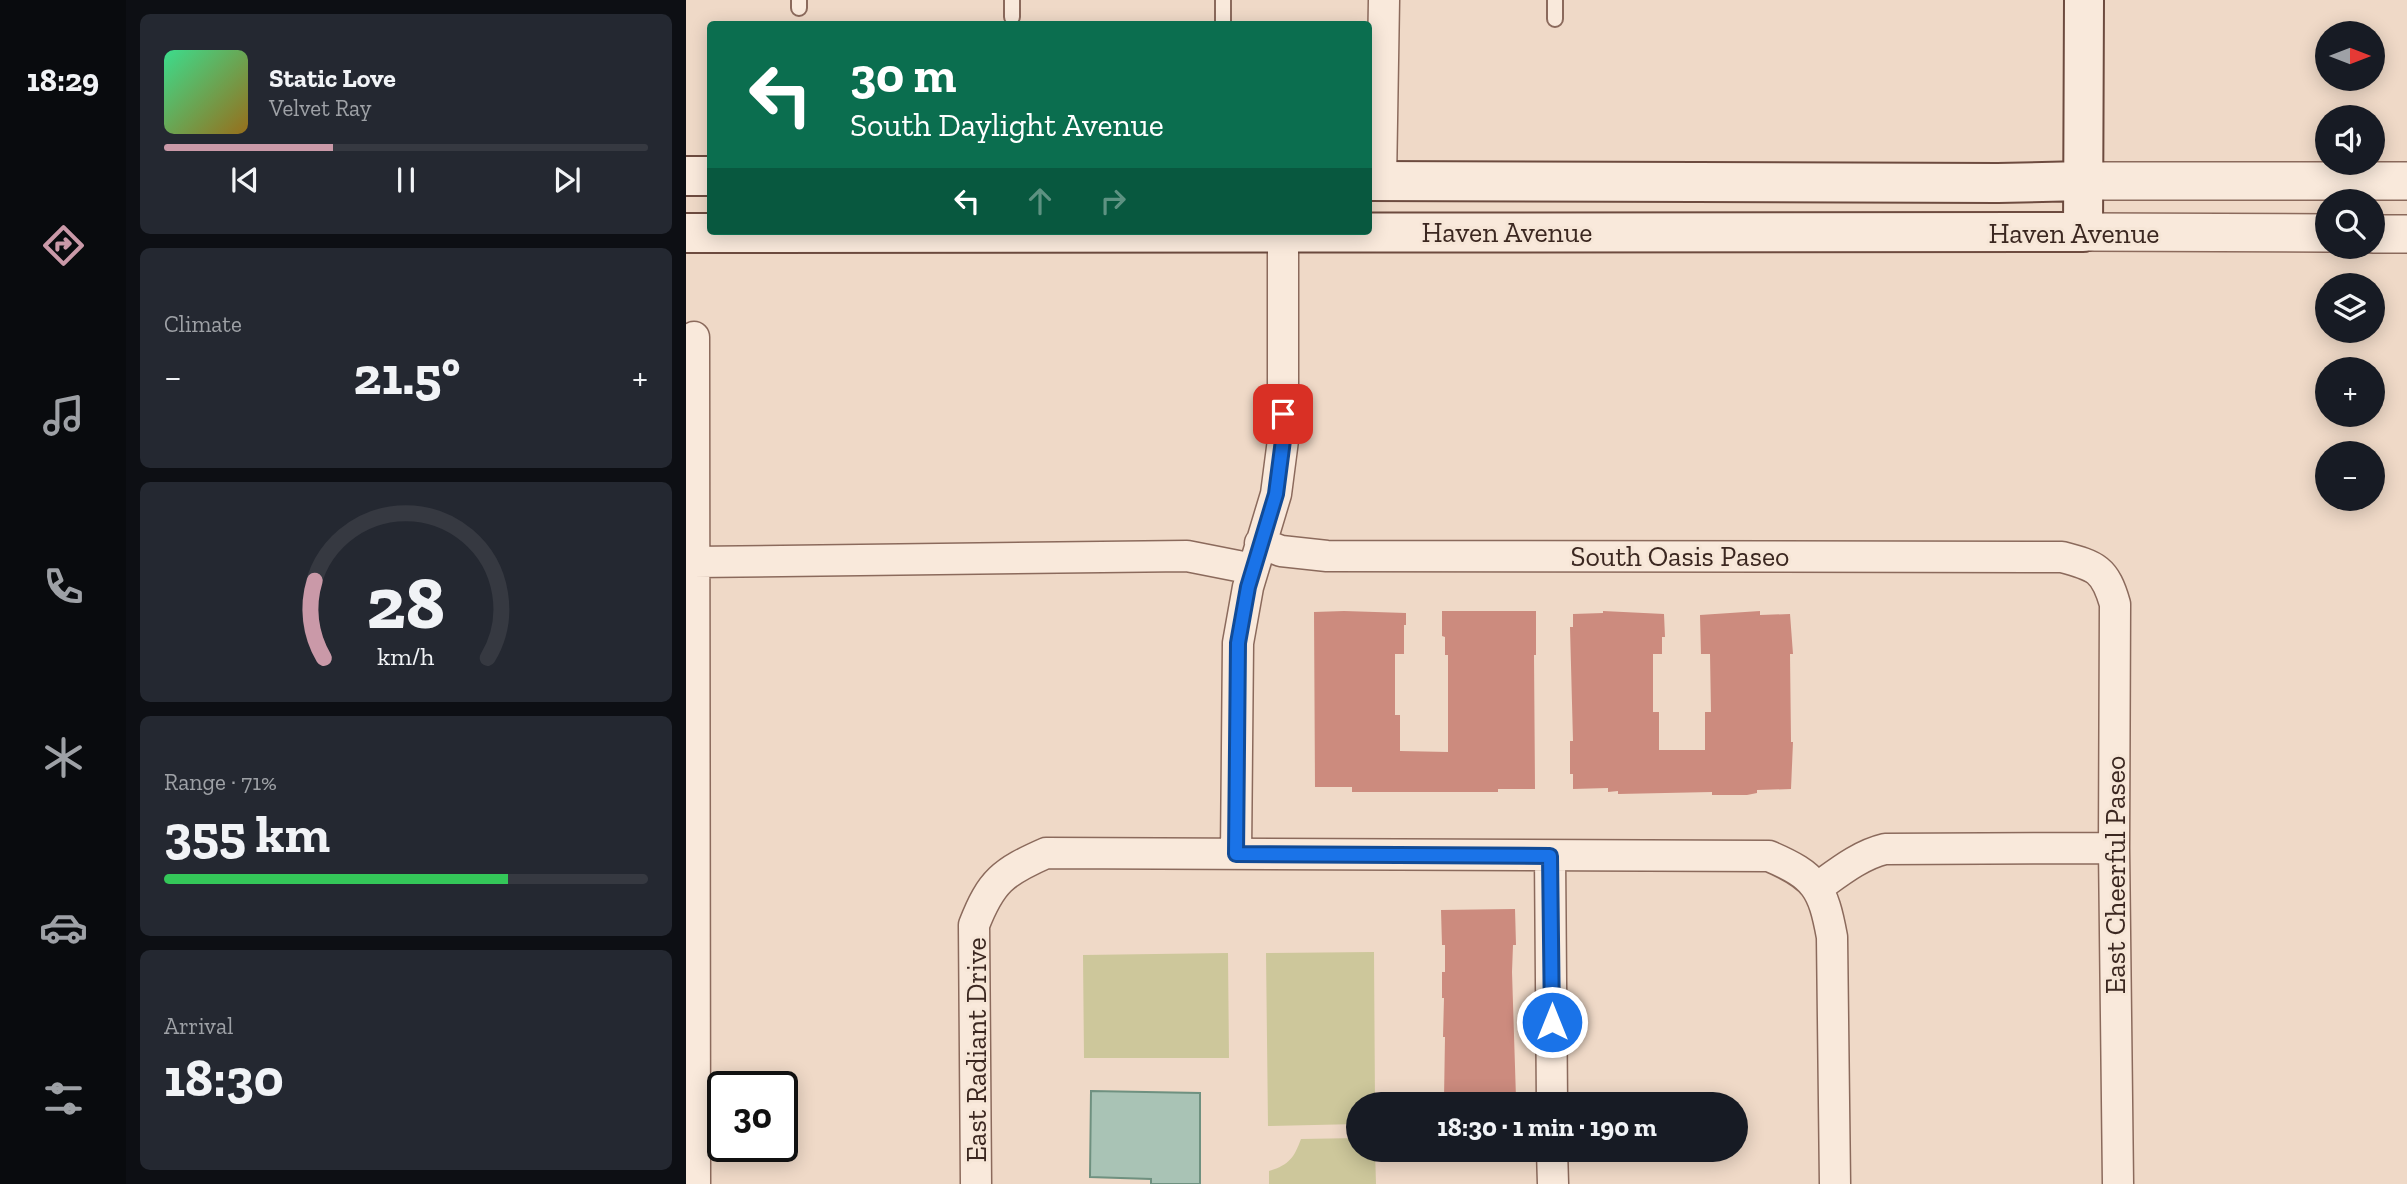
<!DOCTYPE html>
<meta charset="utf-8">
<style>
body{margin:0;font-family:"Zilla Slab",serif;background:#242831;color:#f1f3f6;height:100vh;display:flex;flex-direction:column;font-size:26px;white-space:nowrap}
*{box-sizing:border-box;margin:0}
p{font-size:23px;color:#9ea1a6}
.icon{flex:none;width:38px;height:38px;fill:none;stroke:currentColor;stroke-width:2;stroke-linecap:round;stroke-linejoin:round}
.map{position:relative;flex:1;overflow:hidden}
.panel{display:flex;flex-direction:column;gap:14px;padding:14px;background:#0d0f14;width:560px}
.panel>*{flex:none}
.top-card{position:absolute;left:21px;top:21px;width:665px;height:214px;border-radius:7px;box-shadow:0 4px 18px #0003;background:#0b6e4f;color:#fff;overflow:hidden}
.needle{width:46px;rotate:90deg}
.buttons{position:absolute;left:1629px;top:21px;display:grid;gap:14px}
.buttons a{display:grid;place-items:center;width:70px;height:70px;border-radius:50%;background:#171b24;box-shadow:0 4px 18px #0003;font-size:35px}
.speed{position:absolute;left:21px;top:1071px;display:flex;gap:14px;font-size:35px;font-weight:700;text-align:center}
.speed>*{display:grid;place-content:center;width:91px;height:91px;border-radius:50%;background:#171b24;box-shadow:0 4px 18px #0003;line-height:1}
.speed .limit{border:4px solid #111;border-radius:10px;background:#fff;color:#111}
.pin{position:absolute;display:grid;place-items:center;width:60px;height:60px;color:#fff;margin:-30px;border-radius:14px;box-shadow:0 4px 10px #0006}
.me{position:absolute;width:77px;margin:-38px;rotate:0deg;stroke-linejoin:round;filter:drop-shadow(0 0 5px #0008)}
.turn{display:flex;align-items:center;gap:24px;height:147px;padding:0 28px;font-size:32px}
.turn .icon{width:91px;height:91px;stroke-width:2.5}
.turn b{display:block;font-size:49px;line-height:60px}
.lanes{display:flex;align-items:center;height:66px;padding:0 28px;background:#0003;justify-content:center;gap:35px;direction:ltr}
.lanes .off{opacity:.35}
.big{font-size:52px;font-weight:700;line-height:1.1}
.panel .card{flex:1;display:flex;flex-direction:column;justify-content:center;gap:10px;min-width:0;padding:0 24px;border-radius:10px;background:#242831}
.panel .dial{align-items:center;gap:0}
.dial svg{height:182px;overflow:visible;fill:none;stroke:#363941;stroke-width:7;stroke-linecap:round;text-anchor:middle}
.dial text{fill:#f1f3f6;stroke:none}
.song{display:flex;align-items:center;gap:21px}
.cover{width:84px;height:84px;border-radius:10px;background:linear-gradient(135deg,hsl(150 70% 55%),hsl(40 70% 35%))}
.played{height:7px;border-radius:4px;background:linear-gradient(90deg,#ca99a8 35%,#363941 35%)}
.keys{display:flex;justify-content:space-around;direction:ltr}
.heat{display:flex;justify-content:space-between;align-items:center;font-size:38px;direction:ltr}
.charge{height:10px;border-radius:5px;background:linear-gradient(90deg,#34c759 71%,#363941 0)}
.trip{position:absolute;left:660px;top:1092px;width:402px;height:70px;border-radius:35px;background:#171b24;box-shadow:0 4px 18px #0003;font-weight:700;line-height:70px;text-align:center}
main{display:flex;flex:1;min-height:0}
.tabs{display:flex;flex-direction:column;width:126px;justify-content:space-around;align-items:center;background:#090b0e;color:#9ea1a6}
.tabs .icon{width:49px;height:49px}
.tabs .selected{color:#ca99a8}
.tabs b{font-size:32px;color:#f1f3f6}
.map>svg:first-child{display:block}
.green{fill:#cdc79b}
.water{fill:#a9c3b5;stroke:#6f9180;stroke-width:2}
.building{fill:#cc8b7e}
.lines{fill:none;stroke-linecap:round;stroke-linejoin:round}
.service-casing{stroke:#8b6a5c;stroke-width:18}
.minor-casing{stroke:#8b6a5c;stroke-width:33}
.tertiary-casing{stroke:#8b6a5c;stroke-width:40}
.secondary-casing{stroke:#6d4b3f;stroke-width:42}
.service{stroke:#f9e9db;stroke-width:14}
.minor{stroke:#f9e9db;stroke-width:30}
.tertiary{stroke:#f9e9db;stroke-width:37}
.secondary{stroke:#f9e9db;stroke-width:38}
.route-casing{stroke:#114b97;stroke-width:18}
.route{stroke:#1a73e8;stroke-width:12}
.labels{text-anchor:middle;stroke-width:6;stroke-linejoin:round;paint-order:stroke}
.street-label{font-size:28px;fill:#3b2720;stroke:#f6e6d7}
</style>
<main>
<nav class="tabs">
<b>18:29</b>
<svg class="icon selected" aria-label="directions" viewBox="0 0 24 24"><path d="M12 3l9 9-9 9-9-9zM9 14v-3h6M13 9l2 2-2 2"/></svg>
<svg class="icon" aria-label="music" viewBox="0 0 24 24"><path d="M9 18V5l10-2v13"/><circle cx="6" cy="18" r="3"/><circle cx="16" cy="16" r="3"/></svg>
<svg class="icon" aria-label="phone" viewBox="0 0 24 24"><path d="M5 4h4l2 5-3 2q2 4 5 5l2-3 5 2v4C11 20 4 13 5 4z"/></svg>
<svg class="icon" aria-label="climate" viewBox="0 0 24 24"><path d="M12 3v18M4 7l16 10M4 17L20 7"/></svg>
<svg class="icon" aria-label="car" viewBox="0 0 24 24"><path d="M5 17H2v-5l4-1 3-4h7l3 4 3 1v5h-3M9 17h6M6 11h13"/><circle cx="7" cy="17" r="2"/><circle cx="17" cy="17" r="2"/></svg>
<svg class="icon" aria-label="filters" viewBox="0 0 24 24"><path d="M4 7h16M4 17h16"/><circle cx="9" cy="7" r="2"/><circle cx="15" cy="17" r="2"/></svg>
</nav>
<section class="panel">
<div class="card">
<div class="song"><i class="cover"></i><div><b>Static Love</b><p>Velvet Ray</p></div></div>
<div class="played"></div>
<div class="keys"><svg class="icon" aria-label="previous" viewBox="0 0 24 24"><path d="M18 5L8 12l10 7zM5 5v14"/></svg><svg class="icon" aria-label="pause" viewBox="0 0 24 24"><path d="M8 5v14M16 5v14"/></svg><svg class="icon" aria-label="next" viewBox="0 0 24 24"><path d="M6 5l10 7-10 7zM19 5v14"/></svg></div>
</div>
<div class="card"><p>Climate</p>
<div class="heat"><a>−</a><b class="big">21.5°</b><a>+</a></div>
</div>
<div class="card dial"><svg viewBox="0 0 100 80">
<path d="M14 69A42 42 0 1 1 86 69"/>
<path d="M14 69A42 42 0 0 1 10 35" stroke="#ca99a8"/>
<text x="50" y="56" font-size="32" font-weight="700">28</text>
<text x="50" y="72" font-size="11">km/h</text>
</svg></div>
<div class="card"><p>Range · 71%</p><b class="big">355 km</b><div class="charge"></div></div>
<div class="card"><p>Arrival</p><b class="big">18:30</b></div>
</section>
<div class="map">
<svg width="1721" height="1184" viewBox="0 0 1721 1184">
<rect width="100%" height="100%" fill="#efd9c7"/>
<!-- green -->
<path class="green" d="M688,952L689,1104H672V1124L582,1126L580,953Z
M542,953L543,1058H398L397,955Z
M672,1138V1150H689L690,1184H583V1171C603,1165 608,1158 615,1139Z"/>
<!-- water -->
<path class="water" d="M405,1091L514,1093V1184H465V1179L404,1177Z"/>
<!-- building -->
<path class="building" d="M658,611L720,613V625H718V654H709V715H714V751L762,752V655H759V637L756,636V611H850V655H848L849,789H812V792H666V787H629L628,612Z
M917,611L978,614L979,637H976V654H967V712H973V750H1019V712H1025L1024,654H1015L1014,615L1074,611V615L1104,614L1107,654H1104L1105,742H1107L1105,789L1071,790V793L1061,795H1026V792L932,794V791L922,792V788L887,789V774H884V741H887L884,627H887V614L917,613Z
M829,909L830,945H827L826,972L830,1098L758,1099L759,1037H757L758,998H756V972H759V945H756L755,910Z"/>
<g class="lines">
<defs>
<path id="service" d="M113,0V8
M326,0V17
M869,19V0
M537,22V0"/>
<path id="minor" d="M695,181L698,0
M8,337L9,1184
M574,543L595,551L641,556L1376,557C1410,566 1419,569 1429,604L1428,848L1432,1184
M8,562L501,556L567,569
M550,854L552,643L562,587L590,494L597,440V232
M864,856L866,1104
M1132,887C1153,872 1174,855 1199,849L1428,848
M866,1150L867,1184
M290,1184L288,925C305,881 317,872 360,853L1083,856C1130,876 1137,888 1146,937L1149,1184"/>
<path id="tertiary" d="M1397,181H1721
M1397,232L1642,233
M1687,234H1721"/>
<path id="secondary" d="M0,176H24
M682,181L1312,183L1397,181
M0,233L1397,232L1398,0"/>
</defs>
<!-- service casing -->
<use href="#service" class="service-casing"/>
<!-- minor casing -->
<use href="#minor" class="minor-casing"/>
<!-- tertiary casing -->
<use href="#tertiary" class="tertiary-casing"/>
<!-- secondary casing -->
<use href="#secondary" class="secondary-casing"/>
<!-- service -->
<use href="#service" class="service"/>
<!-- minor -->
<use href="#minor" class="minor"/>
<!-- tertiary -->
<use href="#tertiary" class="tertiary"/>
<!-- secondary -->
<use href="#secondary" class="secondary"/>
</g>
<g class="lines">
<defs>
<path id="route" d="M597,414V440L590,494L562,587L552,643L550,854L864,856L866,1022"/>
</defs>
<!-- route casing -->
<use href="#route" class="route-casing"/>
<!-- route -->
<use href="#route" class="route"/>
</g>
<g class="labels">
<!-- street labels -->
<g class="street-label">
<text x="821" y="242">Haven Avenue</text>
<text x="1388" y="243">Haven Avenue</text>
<text x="994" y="566">South Oasis Paseo</text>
<text transform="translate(1429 875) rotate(-90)" y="10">East Cheerful Paseo</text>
<text transform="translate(290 1050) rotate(-90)" y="10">East Radiant Drive</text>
</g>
</g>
</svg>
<div class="buttons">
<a><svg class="needle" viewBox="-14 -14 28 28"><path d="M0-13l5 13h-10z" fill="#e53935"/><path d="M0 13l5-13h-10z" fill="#9ea1a6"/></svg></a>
<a><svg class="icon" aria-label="sound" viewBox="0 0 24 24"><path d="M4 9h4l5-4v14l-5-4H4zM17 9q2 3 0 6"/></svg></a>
<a><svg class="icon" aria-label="search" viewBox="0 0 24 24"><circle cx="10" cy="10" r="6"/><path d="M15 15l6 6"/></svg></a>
<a><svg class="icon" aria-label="layers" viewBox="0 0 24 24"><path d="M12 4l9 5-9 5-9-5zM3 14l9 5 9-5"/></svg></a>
<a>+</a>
<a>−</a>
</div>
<div class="speed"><div class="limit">30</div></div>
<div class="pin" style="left:597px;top:414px;background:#d93025"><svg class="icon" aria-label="arrive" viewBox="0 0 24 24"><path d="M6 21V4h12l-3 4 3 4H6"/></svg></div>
<svg class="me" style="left:866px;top:1022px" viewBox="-20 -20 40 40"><circle r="17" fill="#1a73e8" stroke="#fff" stroke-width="3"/><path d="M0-11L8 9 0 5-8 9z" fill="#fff"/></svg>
<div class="trip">18:30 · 1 min · 190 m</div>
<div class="top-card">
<div class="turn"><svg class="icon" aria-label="left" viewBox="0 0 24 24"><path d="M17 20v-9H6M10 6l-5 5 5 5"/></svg><div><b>30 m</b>South Daylight Avenue</div></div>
<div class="lanes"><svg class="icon" aria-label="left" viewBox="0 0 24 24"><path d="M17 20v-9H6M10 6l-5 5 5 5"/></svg><svg class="icon off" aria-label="ahead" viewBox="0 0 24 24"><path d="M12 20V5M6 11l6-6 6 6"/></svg><svg class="icon off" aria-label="right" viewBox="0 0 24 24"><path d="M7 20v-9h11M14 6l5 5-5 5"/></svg></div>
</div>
</div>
</main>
